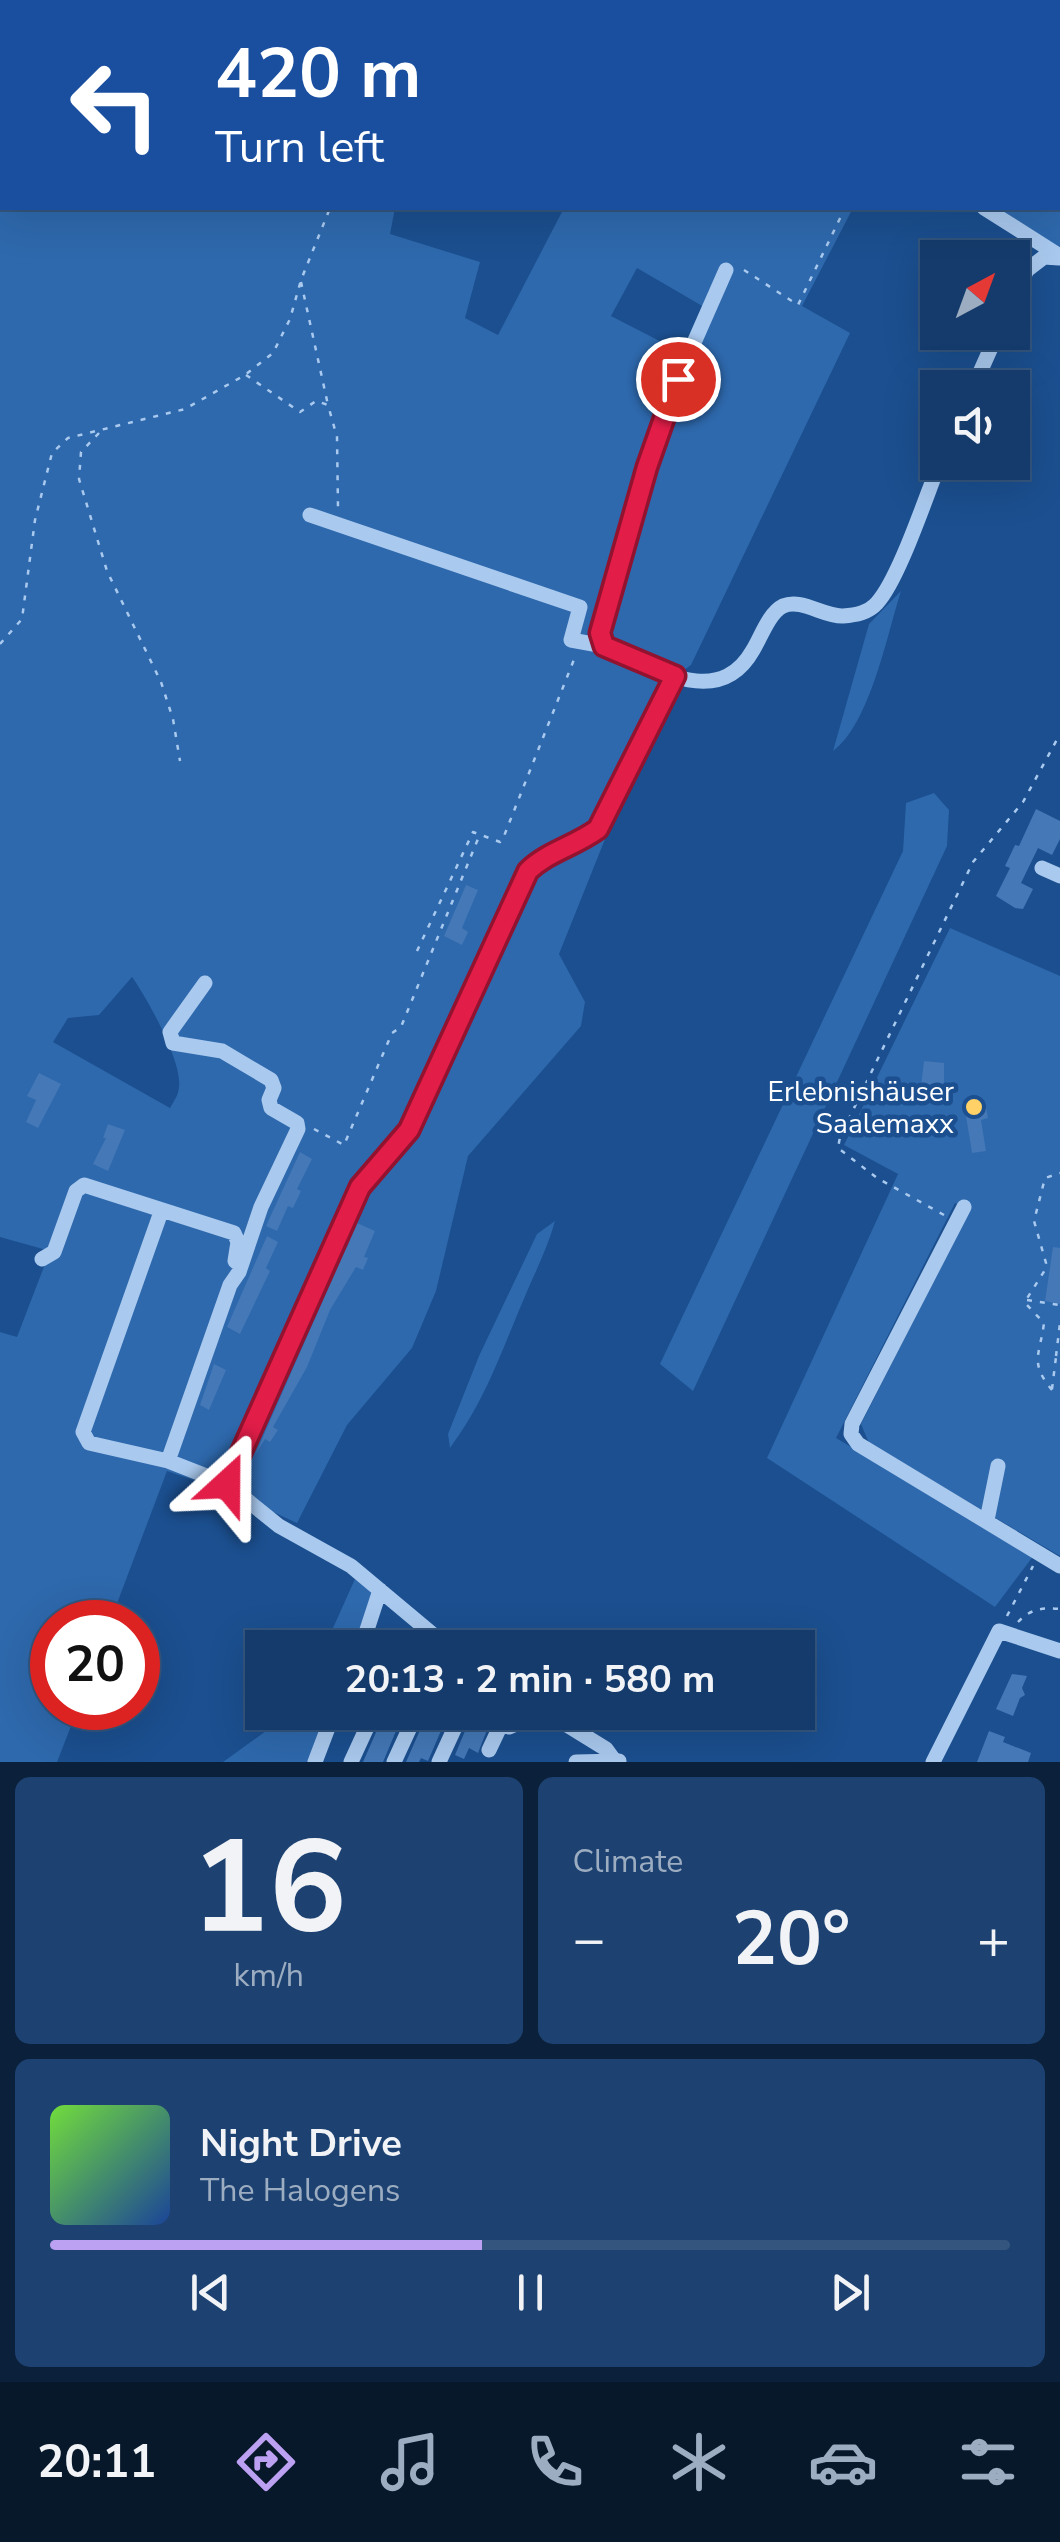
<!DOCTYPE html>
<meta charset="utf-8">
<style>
body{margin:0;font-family:"Nunito Sans",sans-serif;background:#1d4271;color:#f1f3f6;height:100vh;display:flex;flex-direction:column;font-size:38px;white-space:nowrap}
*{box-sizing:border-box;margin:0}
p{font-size:32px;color:#9dadc1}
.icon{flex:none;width:55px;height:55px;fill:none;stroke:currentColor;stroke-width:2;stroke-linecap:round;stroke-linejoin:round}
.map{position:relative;height:1762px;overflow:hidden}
.sheet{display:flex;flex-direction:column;gap:15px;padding:15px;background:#0b203b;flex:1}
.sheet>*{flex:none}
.guide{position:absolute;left:0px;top:0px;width:1060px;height:210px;box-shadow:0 10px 40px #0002,0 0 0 2px #33557e;background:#1a4fa0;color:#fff;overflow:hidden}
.needle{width:65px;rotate:41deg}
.tools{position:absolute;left:920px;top:240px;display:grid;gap:20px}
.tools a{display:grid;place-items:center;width:110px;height:110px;border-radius:0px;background:#143b6b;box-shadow:0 10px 40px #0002,0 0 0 2px #33557e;font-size:50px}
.speed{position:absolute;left:30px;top:1600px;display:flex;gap:20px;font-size:50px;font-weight:700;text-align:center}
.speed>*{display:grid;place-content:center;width:130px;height:130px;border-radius:50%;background:#143b6b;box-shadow:0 10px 40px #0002,0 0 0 2px #33557e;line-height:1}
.speed .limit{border:15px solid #d22;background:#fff;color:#111}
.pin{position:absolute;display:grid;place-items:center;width:85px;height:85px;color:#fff;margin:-42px;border:5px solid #fff;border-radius:50%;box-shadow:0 2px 10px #0007}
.me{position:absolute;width:110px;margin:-55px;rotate:24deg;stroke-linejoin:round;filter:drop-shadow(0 0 8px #0008)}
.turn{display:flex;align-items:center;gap:35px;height:210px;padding:0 50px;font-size:45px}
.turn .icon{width:130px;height:130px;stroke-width:2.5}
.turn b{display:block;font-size:70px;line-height:85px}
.big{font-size:75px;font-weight:700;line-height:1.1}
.sheet .widget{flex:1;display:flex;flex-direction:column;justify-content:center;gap:15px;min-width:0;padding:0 35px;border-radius:15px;background:#1d4271}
.sheet .dial{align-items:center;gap:0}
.dial b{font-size:130px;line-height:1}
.song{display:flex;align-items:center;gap:30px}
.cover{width:120px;height:120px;border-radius:15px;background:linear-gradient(135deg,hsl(100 70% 55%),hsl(220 70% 35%))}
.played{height:10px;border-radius:5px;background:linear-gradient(90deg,#bca0f2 45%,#33557e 45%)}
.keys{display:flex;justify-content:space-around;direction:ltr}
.heat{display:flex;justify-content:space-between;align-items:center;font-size:55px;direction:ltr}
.sheet .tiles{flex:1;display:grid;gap:15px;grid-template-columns:1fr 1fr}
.widget:last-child{grid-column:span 2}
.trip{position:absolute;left:245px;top:1630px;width:570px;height:100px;border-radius:0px;background:#143b6b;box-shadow:0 10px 40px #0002,0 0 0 2px #33557e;font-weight:700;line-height:100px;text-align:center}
.tab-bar{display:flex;height:160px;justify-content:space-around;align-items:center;background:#08182b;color:#9dadc1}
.tab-bar .icon{width:70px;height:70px}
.tab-bar .selected{color:#bca0f2}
.tab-bar b{font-size:45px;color:#f1f3f6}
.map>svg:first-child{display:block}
.green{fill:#2e69ad;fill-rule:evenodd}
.building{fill:#4478b7}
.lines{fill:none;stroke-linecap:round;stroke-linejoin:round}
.path{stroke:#a9c9ee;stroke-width:2.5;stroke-dasharray:5 8;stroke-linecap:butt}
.minor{stroke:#a9c9ee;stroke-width:15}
.route-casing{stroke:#92132f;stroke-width:25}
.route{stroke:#e11d48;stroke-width:18}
.poi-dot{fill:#ffd166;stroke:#1b4f8f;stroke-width:4}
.labels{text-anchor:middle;stroke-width:9;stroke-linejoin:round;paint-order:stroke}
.poi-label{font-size:28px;fill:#fff;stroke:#1b4f8f;text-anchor:end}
</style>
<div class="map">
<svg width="1060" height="1762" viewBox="0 0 1060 1762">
<rect width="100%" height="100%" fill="#1b4f8f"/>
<!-- green -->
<path class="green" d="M0,0H610L2,2V208H395L390,234L480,262L465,318L498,335L564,208H853L802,306L850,333L691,665L668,682L559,954L585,1002L581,1026L468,1156L436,1291L412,1348L347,1425L297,1523L232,1493L167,1471L110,1622H52V1708H78L57,1762H0V1332L17,1337L50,1251L0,1237ZM637,268L704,307L683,353L611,316ZM132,977C147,998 182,1061 179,1086C179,1094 174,1101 170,1108L53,1042L68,1018L99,1015Z
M1030,0H1060V248L995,208H1058V2H1029Z
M901,591C887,635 870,724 833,751L869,624Z
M934,793L949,810L947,846L693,1391L660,1364L903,851L906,803Z
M950,928L1060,976V1556L869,1443L861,1424L970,1210L955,1203L836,1438L1034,1555L995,1607L767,1458L898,1174L844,1145Z
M555,1221C547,1250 534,1274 523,1301C500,1355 485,1401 450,1448L448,1434L479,1356L537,1234Z
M355,1579L383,1600L362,1647L324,1648Z
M291,1713H332L311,1762H223Z"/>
<!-- building -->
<path class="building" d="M1036,809L1060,821V839L1052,855L1038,848L1021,883L1033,889L1023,909L1015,908L996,896L1010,868L1005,866L1015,845L1019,846Z
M466,885L478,890L462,928L468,932L462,945L444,936Z
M924,1061L944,1063V1096L920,1094Z
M39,1073L61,1084L38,1128L26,1122L36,1100L27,1096Z
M986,1107L988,1118L981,1120L986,1151L972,1153L965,1110Z
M108,1124L125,1130L108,1171L93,1164L106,1138H103Z
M300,1152L312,1159L297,1189L301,1191L293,1208L288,1206L277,1231L266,1226Z
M357,1223L375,1231L364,1257L368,1258L363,1270L356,1267L330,1310L307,1367L273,1427L278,1430L270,1442L265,1439L255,1455Z
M267,1236L278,1242L266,1268L270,1271L240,1334L227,1327Z
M1053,1247L1060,1248V1304L1045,1301Z
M214,1364L226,1370L209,1410L200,1405Z
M1012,1674L1027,1676L1022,1688L1025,1695L1020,1698L1013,1716L996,1709Z
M385,1712H404L383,1762H363Z
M428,1712H449L428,1761L421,1758L419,1762H406Z
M473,1712H494L478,1753L469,1748L464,1759L455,1755Z
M989,1731L1005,1737L1003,1742L1031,1753L1028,1762H977Z"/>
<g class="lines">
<!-- path -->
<path class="path" d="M425,2L426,0
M957,2L958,0
M984,2L986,0
M744,270L798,305L845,208
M301,282L328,405
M246,375L300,412L316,401L328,405L337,437L338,508
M99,433L81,452L79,479L107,571L161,682L173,719L180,761
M0,644L22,619L35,520L52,453L68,438L185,409L245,375L273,353L290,319L301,280L330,208
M417,951L473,832L500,842L504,836L575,657
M314,1129L344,1145L392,1033L401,1027L480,834
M944,1215L877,1178L838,1148L840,1137L973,862L1023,802L1060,734
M1027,1300L1060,1305
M1056,1356L1060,1323
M1052,1389L1056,1357H1060
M1052,1390C1029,1362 1040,1355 1044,1323L1027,1305L1026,1300L1045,1270L1046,1263L1034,1221L1045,1178L1060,1173
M1007,1616L1033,1566
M1018,1622C1030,1609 1043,1607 1060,1609"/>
<!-- minor -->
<path class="minor" d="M613,2L615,0
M743,2L747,0
M984,208L1060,256
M726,270L678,379L647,467L600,633L604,646C652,666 718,712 753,650C761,637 769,613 783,606C802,598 824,617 843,616C856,615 868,613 877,603C899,579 926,496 940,462
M1012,301L1027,270L1044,257L1059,258
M973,388L998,332
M310,515L580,607L571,640L604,646
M1042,868L1060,876
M964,1207L852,1424L851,1434L858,1444L1060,1566
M161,1212L83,1432L89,1443L168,1461L227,1484L279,1526L351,1566L449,1648
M42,1259L54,1252L76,1191L84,1185L234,1233L238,1242L235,1261
M168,1461L230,1285L239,1272L261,1207L298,1129L297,1123L271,1108L269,1100L274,1088L271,1080L222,1051L173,1043L170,1032L205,983
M227,1484L359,1187L409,1130L528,871C547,852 575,846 598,829L675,677
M987,1520L998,1466
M361,1648L380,1590
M405,1648L406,1646
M546,1712L606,1749L614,1760
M501,1724L509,1727L523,1721L528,1712
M489,1750L507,1712
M315,1762L334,1712
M351,1762L374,1712
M394,1762L417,1712
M439,1762L462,1712
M576,1762L619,1761
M933,1762L999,1631L1060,1651"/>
</g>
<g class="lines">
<defs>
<path id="route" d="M227,1484L360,1187L409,1130L528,871C547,852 575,846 598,829L675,676L604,646L600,633L647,467L678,379"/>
</defs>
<!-- route casing -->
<use href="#route" class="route-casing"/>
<!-- route -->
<use href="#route" class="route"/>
</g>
<!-- markers -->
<circle class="poi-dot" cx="974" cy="1107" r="10"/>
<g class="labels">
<!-- poi labels -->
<g class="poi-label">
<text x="954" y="1101">Erlebnishäuser<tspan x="954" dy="32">Saalemaxx</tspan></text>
</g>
</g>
</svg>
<div class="tools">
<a><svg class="needle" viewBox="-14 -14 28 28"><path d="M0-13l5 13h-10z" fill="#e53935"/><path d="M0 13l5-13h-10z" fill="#9dadc1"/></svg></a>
<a><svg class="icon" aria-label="sound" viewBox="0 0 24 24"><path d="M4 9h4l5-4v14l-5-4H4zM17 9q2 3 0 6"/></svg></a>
</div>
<div class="speed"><div class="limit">20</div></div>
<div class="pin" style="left:678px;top:379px;background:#d93025"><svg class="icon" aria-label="arrive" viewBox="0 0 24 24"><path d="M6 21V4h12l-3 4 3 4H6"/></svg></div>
<svg class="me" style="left:227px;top:1484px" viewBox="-20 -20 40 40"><path d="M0-17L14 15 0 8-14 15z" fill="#e11d48" stroke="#fff" stroke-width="4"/></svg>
<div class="trip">20:13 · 2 min · 580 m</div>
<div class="guide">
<div class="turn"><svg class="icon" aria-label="left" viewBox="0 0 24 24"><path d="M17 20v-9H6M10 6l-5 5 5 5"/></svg><div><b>420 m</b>Turn left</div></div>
</div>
</div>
<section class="sheet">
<div class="tiles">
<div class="widget dial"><b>16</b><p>km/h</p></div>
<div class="widget"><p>Climate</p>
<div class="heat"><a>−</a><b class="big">20°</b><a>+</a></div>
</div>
<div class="widget">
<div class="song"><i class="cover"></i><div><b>Night Drive</b><p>The Halogens</p></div></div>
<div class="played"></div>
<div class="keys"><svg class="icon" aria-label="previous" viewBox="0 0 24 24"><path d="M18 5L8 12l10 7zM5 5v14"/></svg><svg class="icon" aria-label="pause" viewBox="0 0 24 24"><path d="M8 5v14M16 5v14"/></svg><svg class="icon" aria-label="next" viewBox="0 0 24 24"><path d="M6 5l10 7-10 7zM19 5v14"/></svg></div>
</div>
</div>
</section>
<nav class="tab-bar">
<b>20:11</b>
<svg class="icon selected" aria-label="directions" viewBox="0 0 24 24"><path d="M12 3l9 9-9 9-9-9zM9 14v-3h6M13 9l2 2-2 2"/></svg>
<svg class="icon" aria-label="music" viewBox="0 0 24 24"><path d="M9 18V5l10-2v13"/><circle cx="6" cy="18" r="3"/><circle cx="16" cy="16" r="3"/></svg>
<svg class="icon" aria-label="phone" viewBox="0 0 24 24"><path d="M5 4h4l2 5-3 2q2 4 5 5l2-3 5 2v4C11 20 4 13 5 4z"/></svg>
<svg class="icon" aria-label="climate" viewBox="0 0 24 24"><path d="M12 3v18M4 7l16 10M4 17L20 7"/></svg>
<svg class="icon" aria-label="car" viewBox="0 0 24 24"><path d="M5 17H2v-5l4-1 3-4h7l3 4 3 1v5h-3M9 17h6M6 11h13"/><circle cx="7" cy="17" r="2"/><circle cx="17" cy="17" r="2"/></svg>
<svg class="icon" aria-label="filters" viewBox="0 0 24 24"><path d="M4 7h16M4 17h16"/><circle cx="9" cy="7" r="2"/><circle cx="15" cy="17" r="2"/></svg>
</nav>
